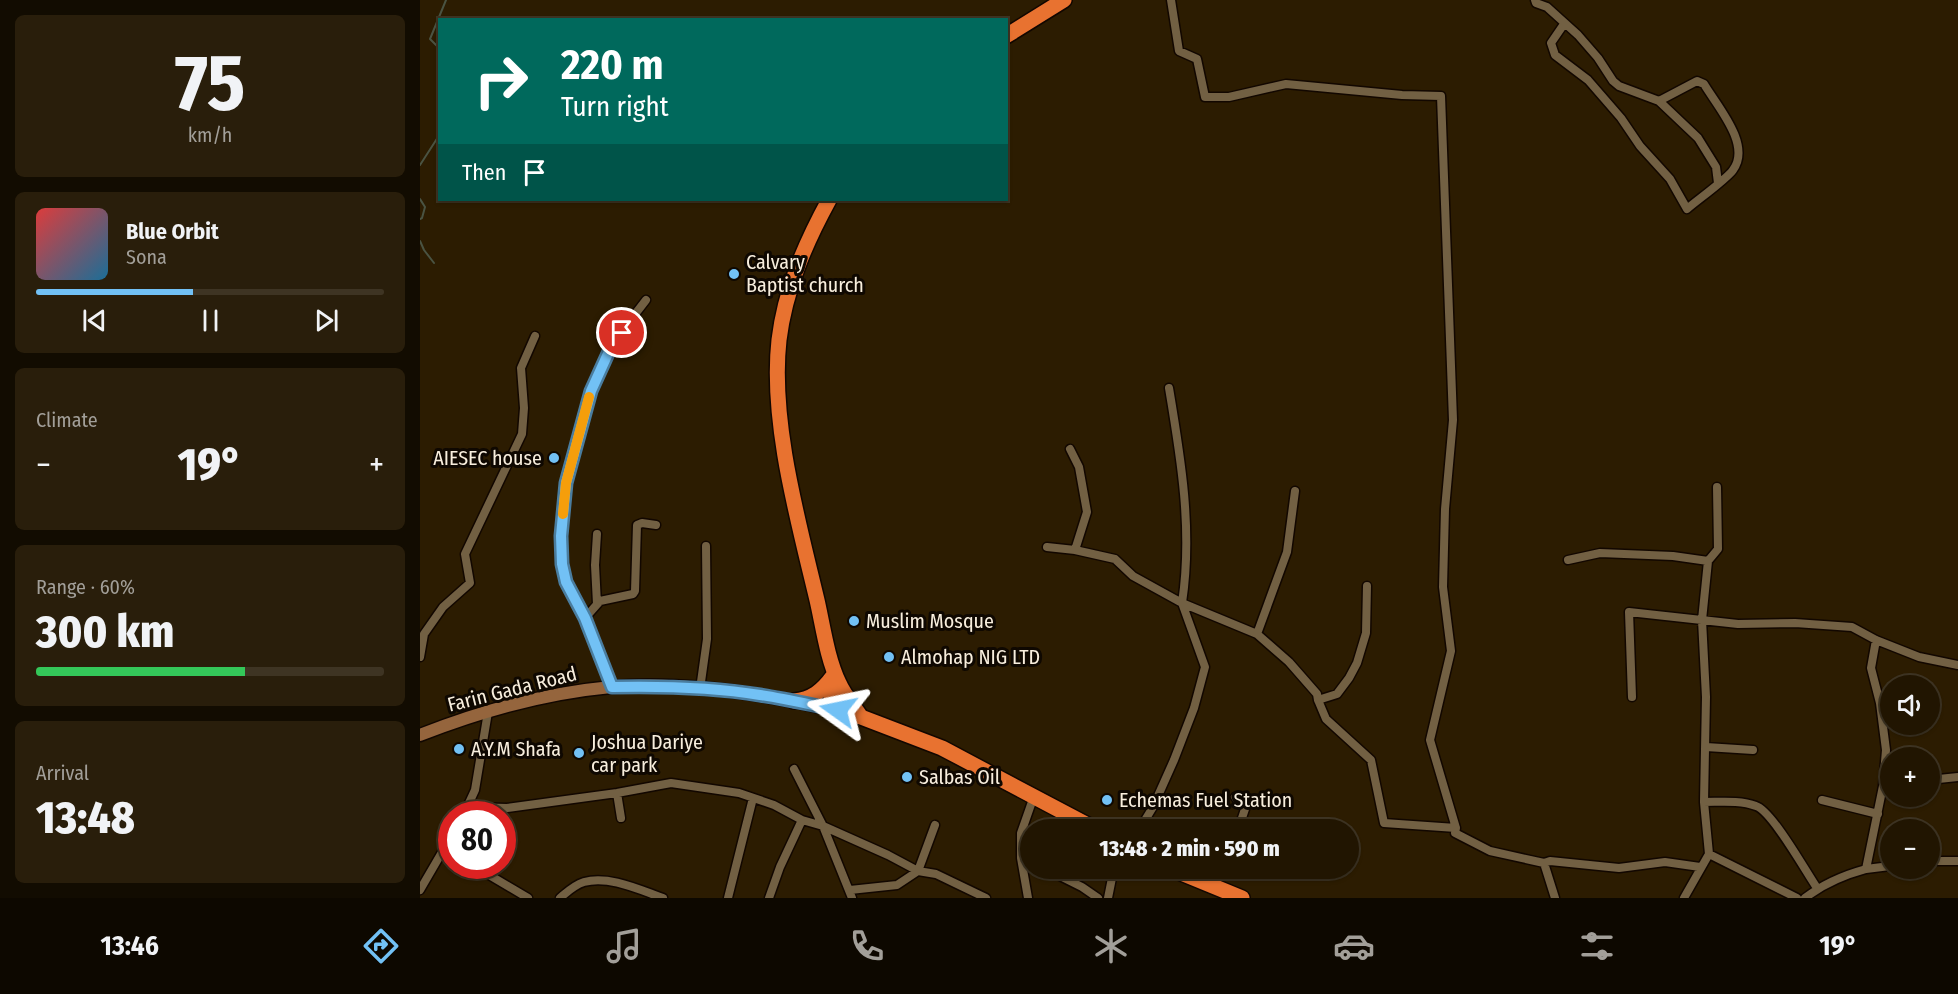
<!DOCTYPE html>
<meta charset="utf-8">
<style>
body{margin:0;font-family:"Fira Sans Condensed",sans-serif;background:#291e0b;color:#f1f3f6;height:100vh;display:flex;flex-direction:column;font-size:22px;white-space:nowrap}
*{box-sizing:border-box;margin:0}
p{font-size:20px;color:#a29f99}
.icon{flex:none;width:33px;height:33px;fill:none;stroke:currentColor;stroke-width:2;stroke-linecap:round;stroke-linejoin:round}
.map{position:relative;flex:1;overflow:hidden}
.drawer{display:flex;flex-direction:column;gap:15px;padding:15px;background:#120c01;width:420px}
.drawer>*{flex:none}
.banner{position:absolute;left:18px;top:18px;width:570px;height:183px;border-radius:0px;box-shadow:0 2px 4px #0004,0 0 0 2px #3e3423;background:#00695c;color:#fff;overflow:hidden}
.fabs{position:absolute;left:1460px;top:675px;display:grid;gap:12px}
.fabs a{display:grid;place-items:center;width:60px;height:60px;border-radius:50%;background:#211501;box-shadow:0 2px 4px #0004,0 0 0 2px #3e3423;font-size:30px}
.speed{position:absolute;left:18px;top:801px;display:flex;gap:12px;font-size:30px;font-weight:700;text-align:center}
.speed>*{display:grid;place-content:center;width:78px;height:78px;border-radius:50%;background:#211501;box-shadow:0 2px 4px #0004,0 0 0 2px #3e3423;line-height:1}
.speed .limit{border:9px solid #d22;background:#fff;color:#111}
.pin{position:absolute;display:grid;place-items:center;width:51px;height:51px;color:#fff;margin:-26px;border:3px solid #fff;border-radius:50%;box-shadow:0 2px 6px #0007}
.me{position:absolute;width:66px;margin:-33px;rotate:282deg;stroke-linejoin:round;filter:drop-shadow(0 0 4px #0008)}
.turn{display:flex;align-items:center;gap:21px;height:126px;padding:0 24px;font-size:27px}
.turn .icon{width:78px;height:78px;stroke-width:2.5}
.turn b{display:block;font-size:42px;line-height:51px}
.then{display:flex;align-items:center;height:57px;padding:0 24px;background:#0003;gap:12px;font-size:22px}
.big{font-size:45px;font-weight:800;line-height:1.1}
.drawer .widget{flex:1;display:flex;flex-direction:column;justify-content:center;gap:9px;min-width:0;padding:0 21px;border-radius:9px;background:#291e0b}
.drawer .dial{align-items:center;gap:0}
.dial b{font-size:78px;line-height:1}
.song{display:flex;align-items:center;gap:18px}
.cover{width:72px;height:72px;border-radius:9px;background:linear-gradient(135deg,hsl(0 70% 55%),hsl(200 70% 35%))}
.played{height:6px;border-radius:3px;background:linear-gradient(90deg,#72c1f5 45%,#3e3423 45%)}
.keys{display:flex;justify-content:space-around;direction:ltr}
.heat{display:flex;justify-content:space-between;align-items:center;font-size:33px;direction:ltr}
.charge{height:9px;border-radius:4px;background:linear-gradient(90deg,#34c759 60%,#3e3423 0)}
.trip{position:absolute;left:600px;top:819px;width:339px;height:60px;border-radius:30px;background:#211501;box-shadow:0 2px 4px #0004,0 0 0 2px #3e3423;font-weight:800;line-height:60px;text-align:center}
.tab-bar{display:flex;height:96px;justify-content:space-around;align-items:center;background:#0d0800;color:#a29f99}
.tab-bar .icon{width:42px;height:42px}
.tab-bar .current{color:#72c1f5}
.tab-bar b{font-size:27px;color:#f1f3f6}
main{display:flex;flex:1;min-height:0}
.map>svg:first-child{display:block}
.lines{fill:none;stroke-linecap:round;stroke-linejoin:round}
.stream{stroke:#4a5342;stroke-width:2}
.street-casing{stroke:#120700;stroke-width:11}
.secondary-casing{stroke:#120700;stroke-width:15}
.highway-casing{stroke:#120700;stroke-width:18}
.street{stroke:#726043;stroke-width:8}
.secondary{stroke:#95653d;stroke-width:12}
.highway{stroke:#e87230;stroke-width:15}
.route-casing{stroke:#4a7d9f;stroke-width:15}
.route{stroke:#72c1f5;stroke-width:10}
.slow{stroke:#f59e0b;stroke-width:10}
.poi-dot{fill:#72c1f5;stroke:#0f0801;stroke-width:2}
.labels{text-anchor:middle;stroke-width:6;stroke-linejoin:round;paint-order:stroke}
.poi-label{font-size:20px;fill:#f8eedd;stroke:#0f0801;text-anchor:start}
.street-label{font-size:20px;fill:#f8eedd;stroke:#0f0801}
</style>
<main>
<section class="drawer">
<div class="widget dial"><b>75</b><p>km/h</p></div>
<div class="widget">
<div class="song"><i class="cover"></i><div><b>Blue Orbit</b><p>Sona</p></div></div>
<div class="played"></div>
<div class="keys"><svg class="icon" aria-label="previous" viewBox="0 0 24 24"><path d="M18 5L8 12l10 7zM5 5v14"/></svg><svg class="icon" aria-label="pause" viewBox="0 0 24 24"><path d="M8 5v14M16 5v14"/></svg><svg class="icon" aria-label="next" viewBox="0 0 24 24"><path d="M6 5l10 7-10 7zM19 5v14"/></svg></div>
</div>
<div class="widget"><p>Climate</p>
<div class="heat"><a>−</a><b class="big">19°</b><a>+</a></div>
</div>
<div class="widget"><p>Range · 60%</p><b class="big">300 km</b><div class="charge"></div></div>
<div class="widget"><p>Arrival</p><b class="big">13:48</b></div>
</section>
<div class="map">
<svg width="1538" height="898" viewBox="0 0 1538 898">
<rect width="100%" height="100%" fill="#2c1c01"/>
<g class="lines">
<!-- stream -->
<path class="stream" d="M20,49L10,39L26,0
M0,165L20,134
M0,199L5,207L2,218L0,219
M0,241L4,250L14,263"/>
<defs>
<path id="street" d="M751,0L759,51L777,59L785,97H809L866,84L982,95L1021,96L1033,420L1025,509L1023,587L1031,651L1010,740L1036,828L1035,833L1070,851L1124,863L1135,898
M1115,0L1116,3L1127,7L1158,35L1178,58L1193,81L1199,86L1239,101L1278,138L1296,167L1298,183
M1144,24L1131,43L1135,55L1168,80L1201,118L1220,146L1250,179L1267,209C1276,201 1307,179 1313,170C1332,145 1297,106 1284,84L1277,81L1239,101
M650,449L659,467L667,512L655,550
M177,534L175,565L177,604
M627,547L655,550L695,559L713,576L762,603C773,531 761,459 749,388
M1148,560L1180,553L1253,556L1288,561
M165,618L180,601L213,594L215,591L217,525L222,523L236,525
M837,634L869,662L897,694L898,700L917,694L929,678L937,663L946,633L947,586
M0,657L4,634L23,607L50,583L45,554L102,434L104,408L101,368L115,336
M192,687C183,664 175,641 165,619C159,606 151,595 146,582C126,528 163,398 191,348C200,332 214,316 226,300
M280,689L287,639L286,546
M1212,697L1209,612L1318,624L1375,623L1432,627L1456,640L1499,657L1538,665
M898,700L906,719L951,760L964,823L1036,828
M1286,747L1333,750
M374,769L403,826L468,855L498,871L516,874L566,898
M1509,780L1538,777
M197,793L201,818
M815,797L825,809L818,830
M1402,800L1458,814
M1284,802C1301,802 1320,800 1336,806C1352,811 1386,872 1397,888
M49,807L87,808L197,793L251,783L319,793L354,805L382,820L403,826L432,898
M44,814L55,790L68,712
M719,830L733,807L754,760L774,708L785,667L762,603L837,634L867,552L875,491
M1289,854L1377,898
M1509,861H1538
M1124,863L1130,861L1199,868L1245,862L1280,867
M54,866L108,898
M624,868L662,887L678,898
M1446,869L1470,866
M794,886L802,868
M0,890L32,835
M430,890L477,885L498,871L515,825
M140,898C147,892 154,885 164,882C189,875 220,890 243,898
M308,898L333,798
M349,898L360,867L382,820
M608,898L601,858V833L614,796
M688,898L694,868
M1264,898L1289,854L1284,802L1286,697L1282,620L1288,561L1298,549L1297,487
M1385,898C1403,884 1424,875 1446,869L1463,786L1466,750L1460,703L1451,668L1456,640"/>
<path id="secondary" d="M0,735C61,711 126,693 191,687C262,681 340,693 410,709"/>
<path id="highway" d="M586,36L644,0
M409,200C385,244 365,290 359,340C350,421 378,520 397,600C403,626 407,658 419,683C424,695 434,706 441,717
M414,671L410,709L441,717L522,748L677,830
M374,701C392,699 402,691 413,676
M749,868L822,898"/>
</defs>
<!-- street casing -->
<use href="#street" class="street-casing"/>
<!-- secondary casing -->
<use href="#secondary" class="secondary-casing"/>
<!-- highway casing -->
<use href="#highway" class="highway-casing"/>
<!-- street -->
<use href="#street" class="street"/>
<!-- secondary -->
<use href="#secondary" class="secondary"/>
<!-- highway -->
<use href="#highway" class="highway"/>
</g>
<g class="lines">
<defs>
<path id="route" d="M202,333L191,347L171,391L146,483L141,536L142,564L146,582L165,618L192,687C241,686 292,687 340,695C367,699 392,705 418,710"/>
</defs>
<!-- route casing -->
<use href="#route" class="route-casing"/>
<!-- route -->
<use href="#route" class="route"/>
<!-- slow -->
<path class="slow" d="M143,514L146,483L169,397"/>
</g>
<!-- markers -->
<g class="poi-dot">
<circle cx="314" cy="274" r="6"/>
<circle cx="134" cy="458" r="6"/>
<circle cx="434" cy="621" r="6"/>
<circle cx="469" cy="657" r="6"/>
<circle cx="39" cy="749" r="6"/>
<circle cx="159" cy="753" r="6"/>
<circle cx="487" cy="777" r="6"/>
<circle cx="687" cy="800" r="6"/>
</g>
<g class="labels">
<!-- poi labels -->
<g class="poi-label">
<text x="326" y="269">Calvary<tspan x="326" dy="23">Baptist church</tspan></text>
<text x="122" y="465" text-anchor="end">AIESEC house</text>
<text x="446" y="628">Muslim Mosque</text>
<text x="481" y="664">Almohap NIG LTD</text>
<text x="171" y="749">Joshua Dariye<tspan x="171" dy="23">car park</tspan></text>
<text x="51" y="756">A.Y.M Shafa</text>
<text x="499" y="784">Salbas Oil</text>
<text x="699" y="807">Echemas Fuel Station</text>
</g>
<!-- street labels -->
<g class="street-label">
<text transform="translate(92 689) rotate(-14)" y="7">Farin Gada Road</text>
</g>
</g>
</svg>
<div class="fabs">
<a><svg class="icon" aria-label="sound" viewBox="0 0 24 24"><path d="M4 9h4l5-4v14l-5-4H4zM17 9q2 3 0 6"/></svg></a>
<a>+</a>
<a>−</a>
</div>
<div class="speed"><div class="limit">80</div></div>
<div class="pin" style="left:202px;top:333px;background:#d93025"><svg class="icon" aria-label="arrive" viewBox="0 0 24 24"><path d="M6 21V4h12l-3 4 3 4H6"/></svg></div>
<svg class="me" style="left:418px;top:710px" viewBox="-20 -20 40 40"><path d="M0-17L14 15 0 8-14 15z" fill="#72c1f5" stroke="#fff" stroke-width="4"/></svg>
<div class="trip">13:48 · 2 min · 590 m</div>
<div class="banner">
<div class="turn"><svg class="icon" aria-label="right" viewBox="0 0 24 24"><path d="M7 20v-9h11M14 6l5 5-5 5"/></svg><div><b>220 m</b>Turn right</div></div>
<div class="then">Then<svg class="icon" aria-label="arrive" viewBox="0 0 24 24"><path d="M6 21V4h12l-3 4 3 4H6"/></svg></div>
</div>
</div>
</main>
<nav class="tab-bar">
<b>13:46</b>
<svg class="icon current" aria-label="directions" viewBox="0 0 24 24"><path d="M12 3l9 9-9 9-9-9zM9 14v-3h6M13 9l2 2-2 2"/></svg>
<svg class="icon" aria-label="music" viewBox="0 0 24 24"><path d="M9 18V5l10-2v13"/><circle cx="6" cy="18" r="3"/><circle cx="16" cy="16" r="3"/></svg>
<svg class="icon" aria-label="phone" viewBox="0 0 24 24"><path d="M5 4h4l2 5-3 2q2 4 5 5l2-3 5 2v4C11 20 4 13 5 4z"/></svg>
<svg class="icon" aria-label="climate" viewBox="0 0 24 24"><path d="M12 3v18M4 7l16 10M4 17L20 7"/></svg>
<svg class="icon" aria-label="car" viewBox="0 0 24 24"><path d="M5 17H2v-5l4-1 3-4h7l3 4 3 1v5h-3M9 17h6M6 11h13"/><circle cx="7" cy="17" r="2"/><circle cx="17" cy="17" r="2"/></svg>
<svg class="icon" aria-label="filters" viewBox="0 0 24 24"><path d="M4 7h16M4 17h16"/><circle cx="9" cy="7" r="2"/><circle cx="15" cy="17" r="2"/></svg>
<b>19°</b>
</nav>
